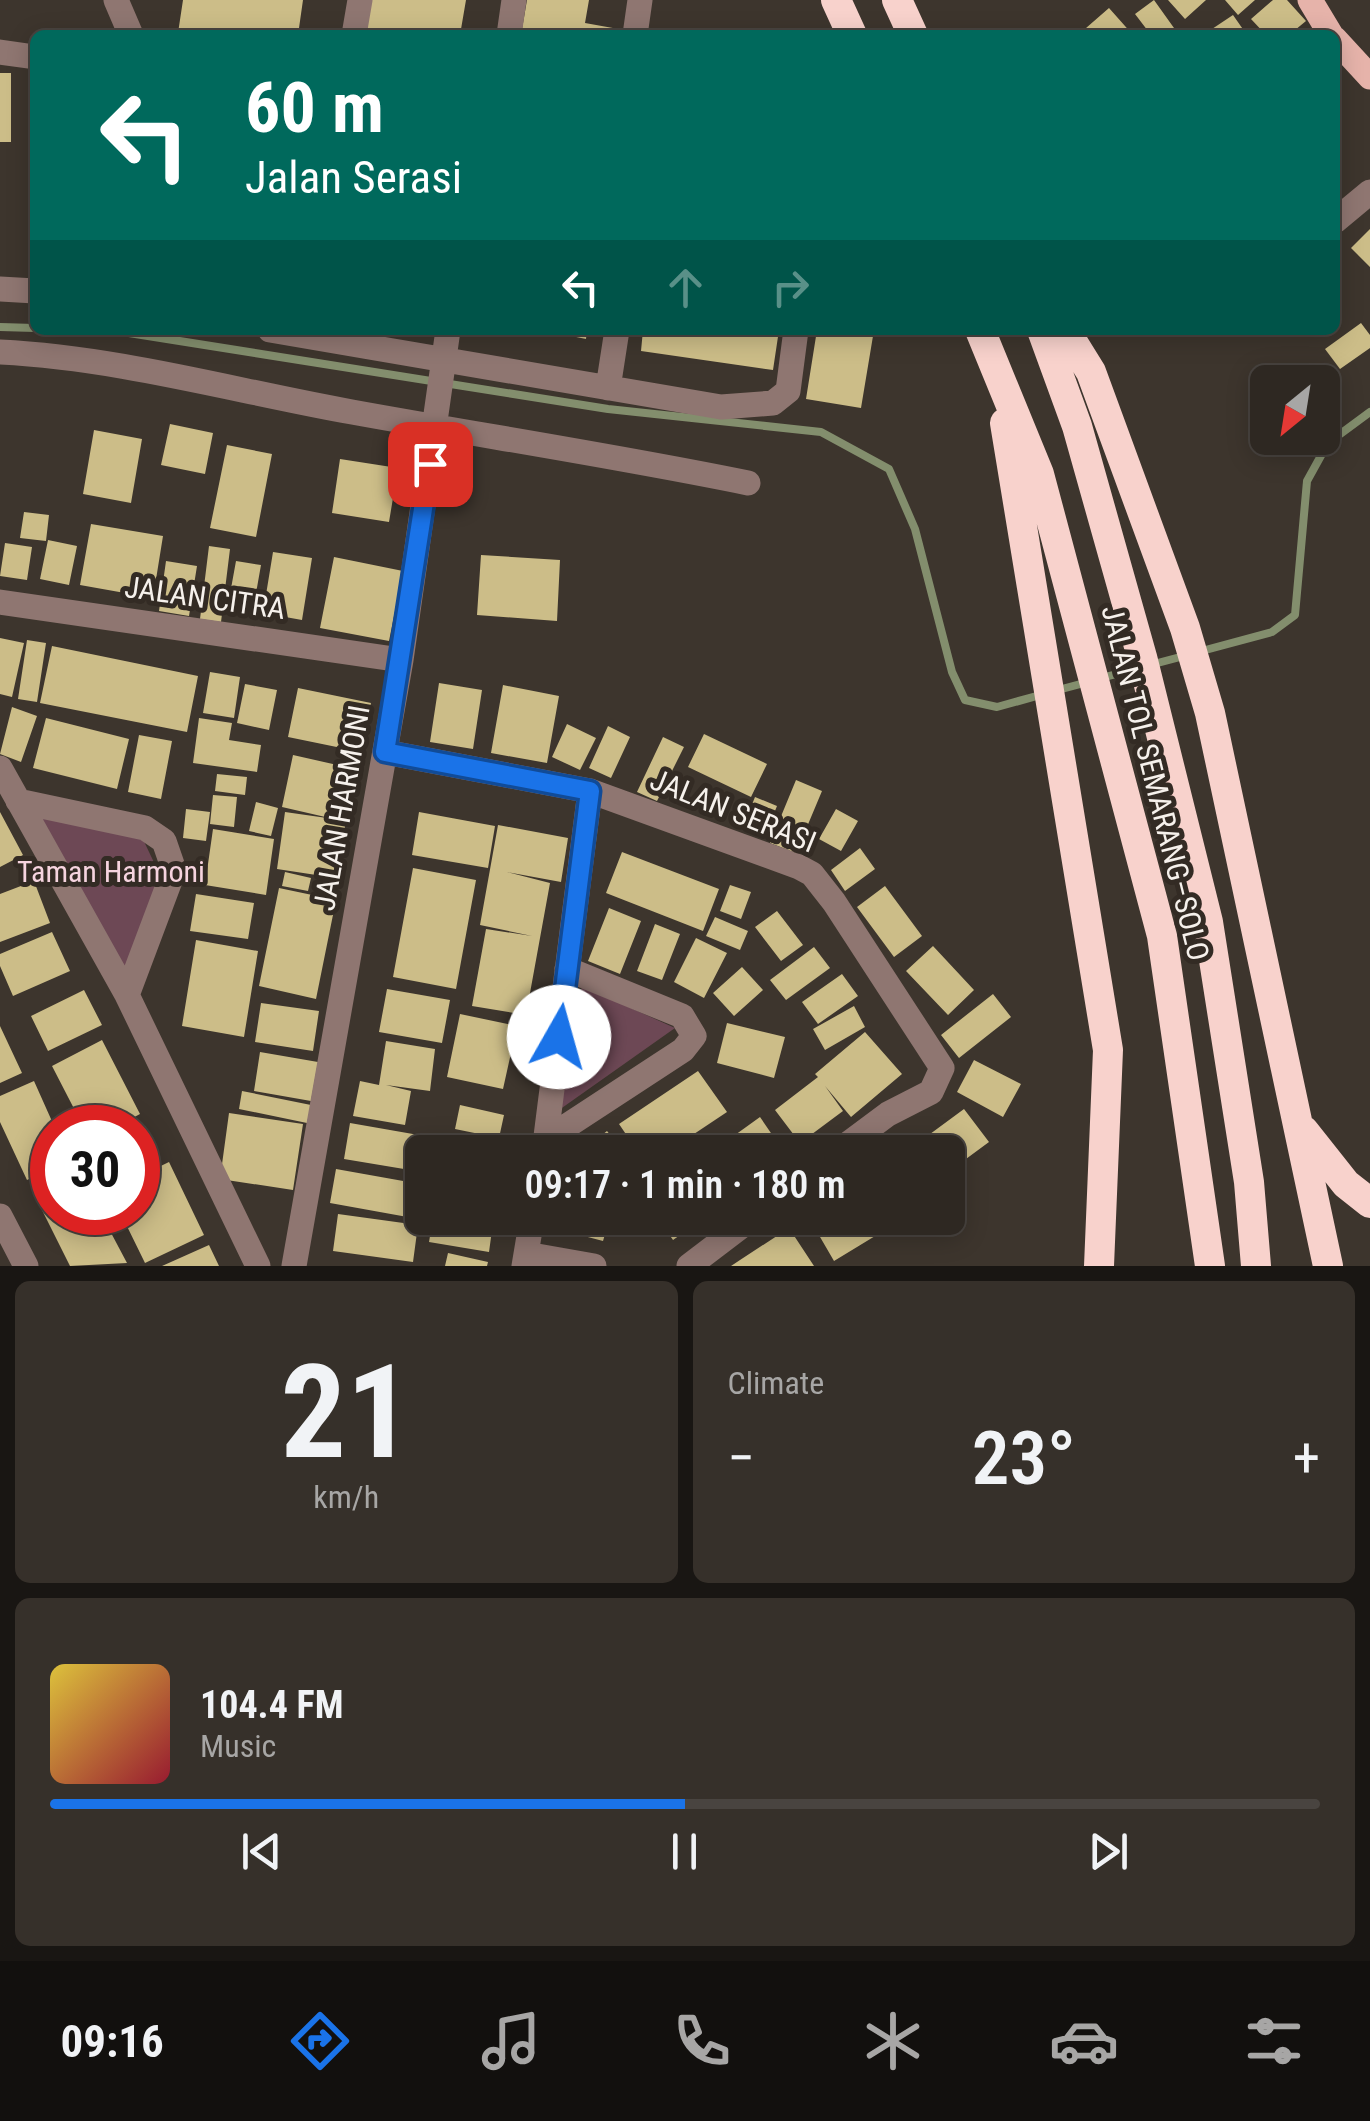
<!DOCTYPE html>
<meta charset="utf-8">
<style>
body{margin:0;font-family:"Roboto Condensed",sans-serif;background:#36302a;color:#f1f3f6;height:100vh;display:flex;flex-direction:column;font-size:38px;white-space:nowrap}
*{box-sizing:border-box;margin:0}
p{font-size:32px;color:#a7a6a5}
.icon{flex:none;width:55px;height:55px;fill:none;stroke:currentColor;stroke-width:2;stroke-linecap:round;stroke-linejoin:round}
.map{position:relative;height:1266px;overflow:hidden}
.details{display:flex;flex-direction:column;gap:15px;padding:15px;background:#191613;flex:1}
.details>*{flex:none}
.hud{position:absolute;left:30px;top:30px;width:1310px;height:305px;border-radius:15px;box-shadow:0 5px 25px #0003,0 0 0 2px #494440;background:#00695c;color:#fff;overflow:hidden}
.needle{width:65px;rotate:210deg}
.controls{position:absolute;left:1250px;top:365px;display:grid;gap:20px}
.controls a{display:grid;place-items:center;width:90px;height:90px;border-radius:15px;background:#2e2822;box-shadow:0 5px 25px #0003,0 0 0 2px #494440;font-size:50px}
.speed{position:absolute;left:30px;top:1105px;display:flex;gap:20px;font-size:50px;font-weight:700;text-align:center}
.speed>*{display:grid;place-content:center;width:130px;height:130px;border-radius:50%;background:#2e2822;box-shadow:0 5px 25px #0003,0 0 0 2px #494440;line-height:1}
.speed .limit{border:15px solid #d22;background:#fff;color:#111}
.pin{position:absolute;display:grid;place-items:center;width:85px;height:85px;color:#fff;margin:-42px;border-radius:20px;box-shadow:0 5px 15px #0006}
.me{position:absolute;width:110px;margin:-55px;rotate:7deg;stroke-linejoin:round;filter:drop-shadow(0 0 8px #0008)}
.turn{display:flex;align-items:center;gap:35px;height:210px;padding:0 50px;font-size:45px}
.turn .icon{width:130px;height:130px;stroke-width:2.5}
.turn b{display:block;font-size:70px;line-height:85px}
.lanes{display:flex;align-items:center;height:95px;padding:0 50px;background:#0003;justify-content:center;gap:50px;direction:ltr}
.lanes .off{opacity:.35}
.big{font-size:75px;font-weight:600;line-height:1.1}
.details .widget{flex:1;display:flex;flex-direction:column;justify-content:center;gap:15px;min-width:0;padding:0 35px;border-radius:15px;background:#36302a}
.details .dial{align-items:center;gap:0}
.dial b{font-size:130px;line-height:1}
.song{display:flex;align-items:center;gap:30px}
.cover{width:120px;height:120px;border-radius:15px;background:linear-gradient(135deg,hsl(50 70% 55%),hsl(350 70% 35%))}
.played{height:10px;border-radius:5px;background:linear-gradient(90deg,#1a73e8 50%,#494440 50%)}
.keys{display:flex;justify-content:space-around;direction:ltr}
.heat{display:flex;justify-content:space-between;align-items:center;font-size:55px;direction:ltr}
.details .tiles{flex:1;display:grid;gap:15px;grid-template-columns:1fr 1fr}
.widget:last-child{grid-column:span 2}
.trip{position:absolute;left:405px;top:1135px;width:560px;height:100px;border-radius:15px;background:#2e2822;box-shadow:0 5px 25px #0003,0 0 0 2px #494440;font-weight:600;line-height:100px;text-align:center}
.menu{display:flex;height:160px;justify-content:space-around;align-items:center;background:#12100e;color:#a7a6a5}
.menu .icon{width:70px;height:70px}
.menu .on{color:#1a73e8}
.menu b{font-size:45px;color:#f1f3f6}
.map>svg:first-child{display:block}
.green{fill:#6d4855}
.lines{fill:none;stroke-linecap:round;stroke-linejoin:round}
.stream{stroke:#838e6d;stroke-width:8}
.building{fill:#ccbd88}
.minor{stroke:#8f7671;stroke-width:25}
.major{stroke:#e6b3aa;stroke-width:25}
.highway{stroke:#f8d2cc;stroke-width:30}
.route-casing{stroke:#114b97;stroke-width:25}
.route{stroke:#1a73e8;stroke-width:18}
.labels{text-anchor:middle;stroke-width:10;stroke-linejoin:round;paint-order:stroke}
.street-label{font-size:30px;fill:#f6f1ec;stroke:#332b24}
.park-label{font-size:30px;fill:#f6d4df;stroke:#332b24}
</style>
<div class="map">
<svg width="1370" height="1266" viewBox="0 0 1370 1266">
<rect width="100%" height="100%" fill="#3d352d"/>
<!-- green -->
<path class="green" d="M31,810L140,833L159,873L127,994Z
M582,986L675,1028L559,1110Z"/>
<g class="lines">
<!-- stream -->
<path class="stream" d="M0,327L35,328
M110,330L608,409L821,432L889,469L915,529L952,672L965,700L997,707L1044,694
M1198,652L1272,632L1295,615L1307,481L1328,443L1370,412
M1150,665L1184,656
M1101,678L1136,669
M1058,690L1088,682"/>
</g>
<!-- building -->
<path class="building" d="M183,0H303L298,35L178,33Z
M369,0H466L460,35H363Z
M527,0H589L585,23L624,30V35H521Z
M1154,0L1179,35H1151L1135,14Z
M1168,0H1206L1185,19Z
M1225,0H1255L1238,15Z
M1273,0H1287L1306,21L1289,35H1266L1251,19Z
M1109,8L1133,35H1078Z
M1233,15L1247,35H1203Z
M0,73H11V142H0Z
M1370,229V267L1351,248Z
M1361,323L1370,335V348L1340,369L1325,349Z
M542,330H587L586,339Z
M643,330H779L773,370L641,351Z
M817,330H874L861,408L806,399Z
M170,424L213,433L205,474L161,465Z
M94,430L142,439L131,503L83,494Z
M227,445L272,454L256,537L210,528Z
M340,459L398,468L389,522L332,513Z
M24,512L49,515L46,541L20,538Z
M91,524L163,536L153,598L80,585Z
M48,540L77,546L69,585L40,579Z
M5,543L32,547L27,580L0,576Z
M209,546L230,549L221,622L200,619Z
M273,552L312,558L302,620L263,613Z
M481,555L560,560L557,621L477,615Z
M334,557L403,571L389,641L320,628Z
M166,561L197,566L189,616L159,611Z
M236,561L261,565L253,610L228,605Z
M0,638L24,643L12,697L0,694Z
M27,640L46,643L37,702L18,699Z
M52,646L198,676L187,732L40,703Z
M210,672L240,677L234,718L203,713Z
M439,683L482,690L473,749L430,742Z
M245,684L277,690L269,730L237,723Z
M503,685L559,696L547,763L491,753Z
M298,688L371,703L361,752L288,737Z
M12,707L37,716L21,762L0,754Z
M46,718L129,739L117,789L33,768Z
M199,718L232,723L229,740L261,745L257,772L193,763Z
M567,724L596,738L580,770L552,757Z
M608,726L630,737L611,778L589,768Z
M704,734L767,764L751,797L688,767Z
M139,735L172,741L161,799L128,792Z
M663,737L684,747L657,801L637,792Z
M293,755L355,769L336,878L277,869L285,812L334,819L282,807Z
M217,774L247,777L245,795L215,791Z
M796,780L822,791L796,853L770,843Z
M213,795L237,797L234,827L210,824Z
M755,797L777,806L765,836L743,827Z
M256,802L278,808L271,836L249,831Z
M186,809L210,812L206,841L183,838Z
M836,809L858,821L841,851L819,839Z
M0,812L23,855L0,867Z
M419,812L495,826L488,868L412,855Z
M498,825L568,838L561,882L507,872L550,883L526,1015L472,1006L486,929L532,936L480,925Z
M213,829L274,839L266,895L205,885Z
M860,848L875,869L845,891L831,870Z
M622,852L719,889L703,931L606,893Z
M413,868L476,880L456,989L393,977Z
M285,872L311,878L308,891L282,886Z
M34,881L50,923L0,942V894Z
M730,885L751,892L741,919L720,911Z
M885,886L922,936L894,957L857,907Z
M279,888L336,900L316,999L259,986Z
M196,894L254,903L248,939L190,931Z
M609,908L641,921L620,974L588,961Z
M777,911L803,945L781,961L755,927Z
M715,917L748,931L740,950L706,936Z
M655,924L680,934L662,980L637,971Z
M52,932L70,971L13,996L0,966V954Z
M696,938L727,953L704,998L674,982Z
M196,940L258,951L244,1037L182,1026Z
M933,946L974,990L948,1015L906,971Z
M814,947L830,968L786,1000L770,980Z
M742,967L763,990L734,1016L713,993Z
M842,974L858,996L818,1024L802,1002Z
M387,989L450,1000L442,1043L379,1032Z
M84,990L102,1025L48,1051L31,1016Z
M993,994L1011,1017L959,1058L941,1035Z
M261,1003L319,1011L313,1051L255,1042Z
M854,1006L865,1027L825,1050L813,1029Z
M460,1014L517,1026L503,1089L447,1077Z
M727,1023L785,1037L774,1078L717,1063Z
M0,1026L22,1073L0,1083Z
M865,1032L902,1074L851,1117L825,1086L843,1111L800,1143L775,1110L818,1077L815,1074Z
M102,1040L140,1114L114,1128H84L52,1066Z
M386,1041L435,1049L430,1091L386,1085L411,1091L405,1125L353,1116L360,1081L379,1085Z
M260,1052L318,1062L311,1101L254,1091Z
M974,1060L1021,1084L1003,1117L957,1092Z
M698,1071L727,1112L667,1152H638L619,1124Z
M34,1081L55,1128L52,1168L27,1180L0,1122V1096Z
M242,1091L311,1105L307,1123L239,1109Z
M460,1105L504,1115L499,1138L455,1129Z
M964,1109L989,1142L951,1170L948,1152H938L926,1137Z
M229,1113L303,1124L293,1190L220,1179Z
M760,1117L784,1152H707L735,1135Z
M350,1123L430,1137L428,1152H422V1172L344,1159Z
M145,1126L159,1157L138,1167V1129Z
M607,1131L624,1152H599L592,1143Z
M917,1136L928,1152H893Z
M169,1162L204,1235L145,1263L120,1212H138V1177Z
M336,1169L420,1184L413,1218L330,1203Z
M52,1188V1212H100L127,1263L70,1266L35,1196Z
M338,1214L418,1225L413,1262L333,1251Z
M433,1218L493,1223L489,1252L429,1242Z
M549,1218H610L603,1241L546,1226Z
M658,1218H687L693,1226L673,1240Z
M809,1218H877L885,1230L834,1261Z
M789,1228L814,1266H731L740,1260Z
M209,1245L219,1266H162Z
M448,1253L488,1262L487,1266H445Z"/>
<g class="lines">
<!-- minor -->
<path class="minor" d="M116,0L131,35
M354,35L360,0
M509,35L514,0
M635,35L640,0
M0,52L35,57
M1335,221L1370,192
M0,289L35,291
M270,330L721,407L773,403L788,391L796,330
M0,352C120,358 235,391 352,412C484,436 616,456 748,483
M608,388L617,330
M0,602L401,660
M385,752L590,791L799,867L812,874L834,902L942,1068L931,1092L888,1114L837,1152
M0,768L127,995L258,1266
M18,801L145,828L164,841L174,870L127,995
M547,1139L683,1050L694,1036L682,1016L567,969
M544,1152L590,791
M0,1216L26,1266
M526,1254L594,1266
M294,1266L401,660L448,330
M524,1266L532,1218
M689,1266L752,1218"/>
<!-- major -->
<path class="major" d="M1310,0L1331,35
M1335,39L1370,77"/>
<!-- highway -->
<path class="highway" d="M836,0L852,35
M897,0L913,35
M980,330L1039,474L1162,936L1210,1266
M1042,330L1077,426L1142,657L1208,922L1249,1182L1256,1266
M1065,330L1091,372L1185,628L1210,713L1328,1266
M1005,423L1108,1050L1099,1266
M1304,1131L1346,1184L1370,1203"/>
</g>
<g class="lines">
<defs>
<path id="route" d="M430,464L385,752L590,791L559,1037"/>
</defs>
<!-- route casing -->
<use href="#route" class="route-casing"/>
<!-- route -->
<use href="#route" class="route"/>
</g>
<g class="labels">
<!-- street labels -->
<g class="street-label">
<text transform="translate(205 598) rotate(8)" y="10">JALAN CITRA</text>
<text transform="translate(1155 783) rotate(76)" y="10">JALAN TOL SEMARANG–SOLO</text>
<text transform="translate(342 808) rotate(-80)" y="10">JALAN HARMONI</text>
<text transform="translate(733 811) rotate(22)" y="10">JALAN SERASI</text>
</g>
<!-- park labels -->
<g class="park-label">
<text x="111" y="882">Taman Harmoni</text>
</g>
</g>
</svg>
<div class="controls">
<a><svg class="needle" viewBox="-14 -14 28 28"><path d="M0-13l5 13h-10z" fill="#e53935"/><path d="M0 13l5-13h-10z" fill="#a7a6a5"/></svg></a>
</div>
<div class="speed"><div class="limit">30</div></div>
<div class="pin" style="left:430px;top:464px;background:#d93025"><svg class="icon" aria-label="arrive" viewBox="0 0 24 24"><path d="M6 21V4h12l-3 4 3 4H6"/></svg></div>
<svg class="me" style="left:559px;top:1037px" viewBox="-20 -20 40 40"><circle r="19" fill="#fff"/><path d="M0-13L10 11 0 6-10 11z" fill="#1a73e8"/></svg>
<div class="trip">09:17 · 1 min · 180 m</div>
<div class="hud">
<div class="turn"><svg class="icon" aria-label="left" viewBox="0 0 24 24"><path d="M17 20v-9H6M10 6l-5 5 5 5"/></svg><div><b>60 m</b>Jalan Serasi</div></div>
<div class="lanes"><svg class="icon" aria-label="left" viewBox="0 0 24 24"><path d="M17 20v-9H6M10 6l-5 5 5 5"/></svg><svg class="icon off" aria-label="ahead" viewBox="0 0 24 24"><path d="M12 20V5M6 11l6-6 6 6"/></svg><svg class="icon off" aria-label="right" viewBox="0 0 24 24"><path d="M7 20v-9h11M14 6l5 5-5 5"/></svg></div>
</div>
</div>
<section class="details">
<div class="tiles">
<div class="widget dial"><b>21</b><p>km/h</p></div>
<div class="widget"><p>Climate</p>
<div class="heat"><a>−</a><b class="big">23°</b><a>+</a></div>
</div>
<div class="widget">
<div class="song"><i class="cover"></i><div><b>104.4 FM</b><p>Music</p></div></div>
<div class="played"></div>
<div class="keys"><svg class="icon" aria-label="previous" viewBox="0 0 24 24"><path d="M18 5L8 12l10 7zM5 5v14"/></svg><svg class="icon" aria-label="pause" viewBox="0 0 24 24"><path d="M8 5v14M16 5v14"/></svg><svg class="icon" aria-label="next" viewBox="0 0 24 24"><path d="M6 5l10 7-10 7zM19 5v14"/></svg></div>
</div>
</div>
</section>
<nav class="menu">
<b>09:16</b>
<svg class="icon on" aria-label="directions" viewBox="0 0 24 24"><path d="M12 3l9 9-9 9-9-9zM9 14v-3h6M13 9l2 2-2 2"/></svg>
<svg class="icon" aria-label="music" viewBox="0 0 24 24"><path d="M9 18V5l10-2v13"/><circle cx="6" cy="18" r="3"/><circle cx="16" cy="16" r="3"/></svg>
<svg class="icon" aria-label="phone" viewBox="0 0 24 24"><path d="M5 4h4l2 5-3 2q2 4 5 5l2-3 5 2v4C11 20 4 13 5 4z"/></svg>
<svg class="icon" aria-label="climate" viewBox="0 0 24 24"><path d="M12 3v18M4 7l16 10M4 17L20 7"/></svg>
<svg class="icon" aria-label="car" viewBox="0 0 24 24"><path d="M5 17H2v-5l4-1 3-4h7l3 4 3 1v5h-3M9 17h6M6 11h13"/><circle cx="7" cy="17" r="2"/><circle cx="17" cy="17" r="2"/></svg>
<svg class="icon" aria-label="filters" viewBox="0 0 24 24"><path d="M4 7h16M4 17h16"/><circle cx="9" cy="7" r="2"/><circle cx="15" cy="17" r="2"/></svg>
</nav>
